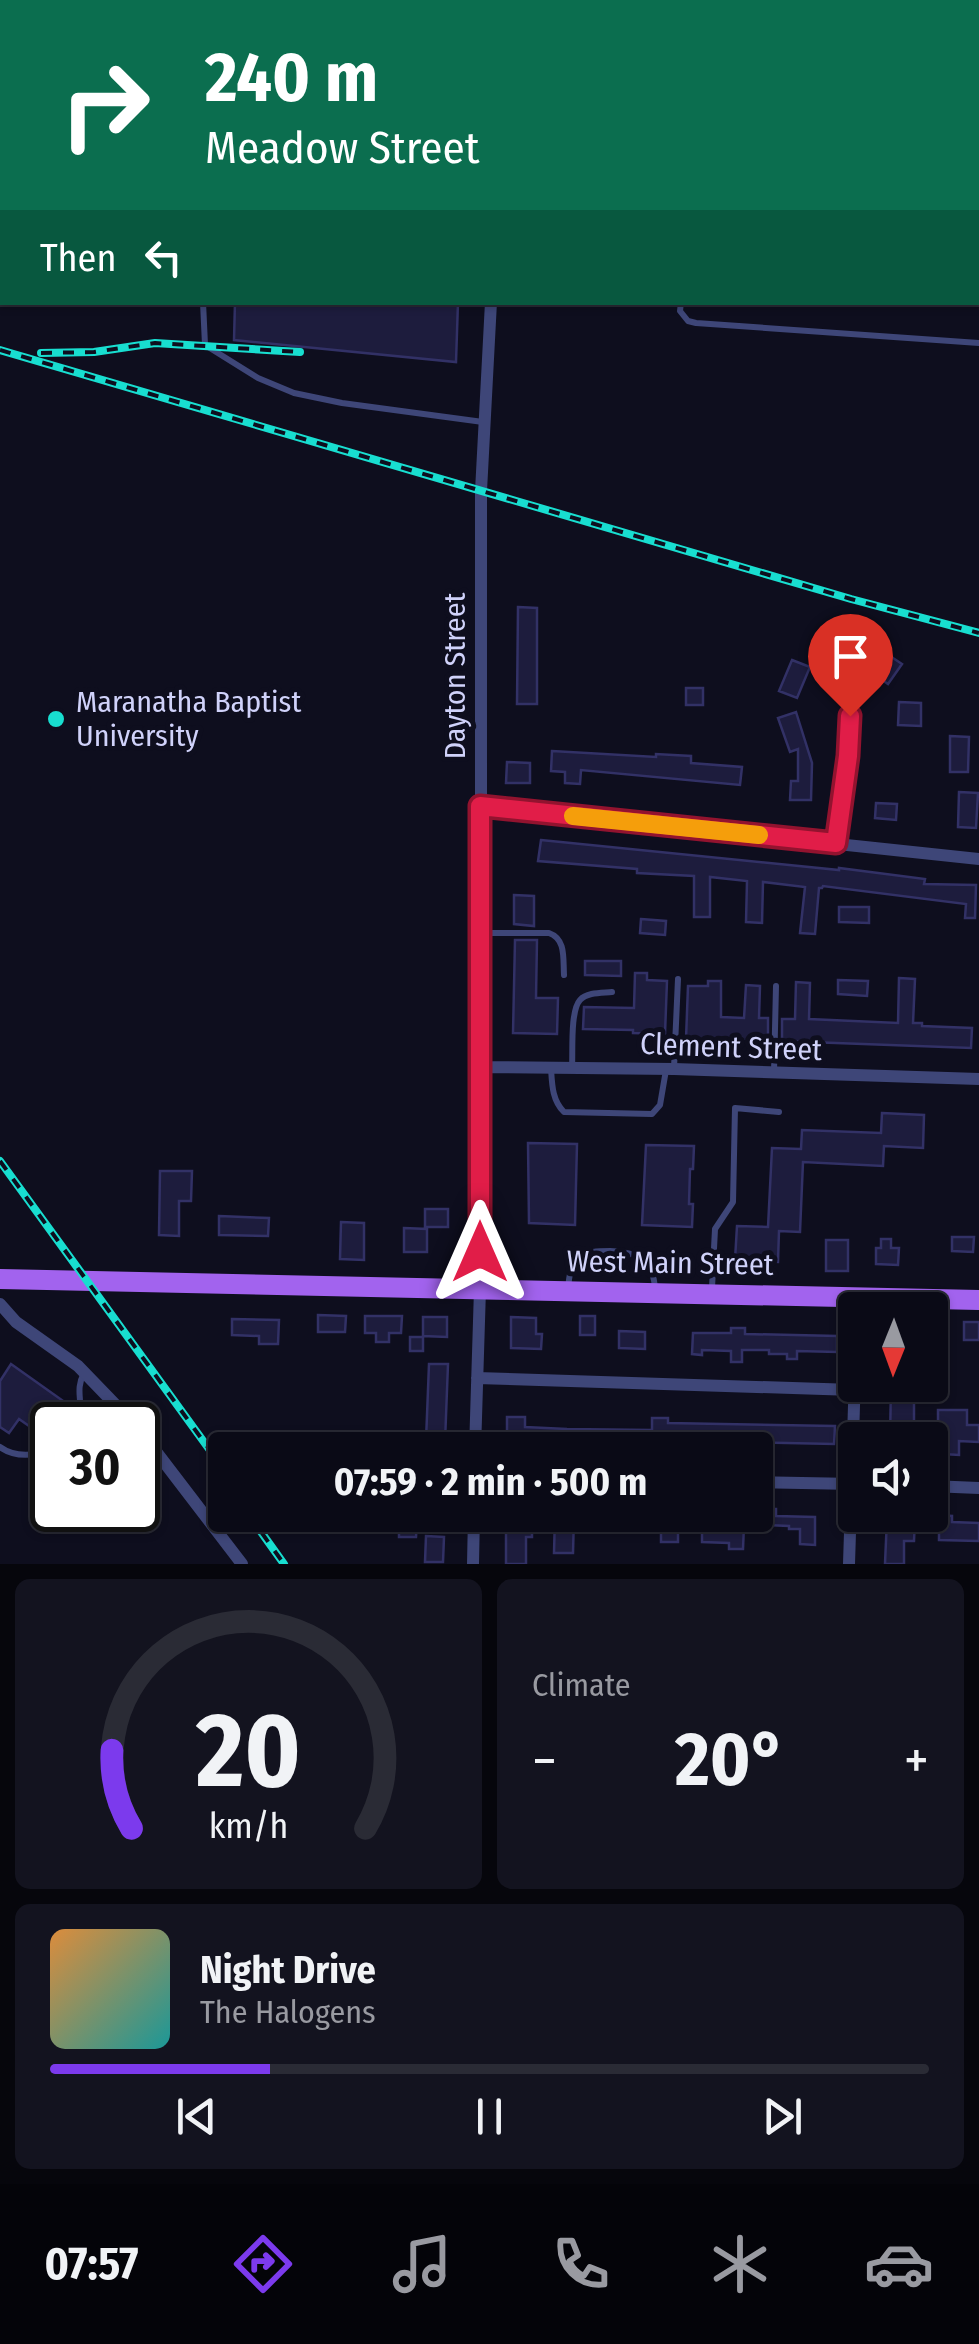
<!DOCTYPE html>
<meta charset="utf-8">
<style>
body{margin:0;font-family:"Fira Sans Condensed",sans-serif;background:#13131f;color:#f1f3f6;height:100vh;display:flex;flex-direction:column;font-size:38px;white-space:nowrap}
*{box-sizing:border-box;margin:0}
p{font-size:32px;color:#999aa1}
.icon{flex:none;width:55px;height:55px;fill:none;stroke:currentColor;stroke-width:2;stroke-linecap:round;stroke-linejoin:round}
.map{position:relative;height:1564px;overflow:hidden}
.drawer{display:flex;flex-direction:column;gap:15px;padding:15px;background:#06060c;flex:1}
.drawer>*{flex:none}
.guide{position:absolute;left:0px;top:0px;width:980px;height:305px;box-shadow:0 2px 8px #0004,0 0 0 2px #2a2b35;background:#0b6e4f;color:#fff;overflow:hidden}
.needle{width:65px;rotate:181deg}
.tools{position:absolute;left:838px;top:1292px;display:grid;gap:20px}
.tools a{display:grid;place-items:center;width:110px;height:110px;border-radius:10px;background:#0a0a16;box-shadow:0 2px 8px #0004,0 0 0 2px #2a2b35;font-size:50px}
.speed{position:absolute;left:30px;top:1402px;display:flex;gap:20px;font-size:50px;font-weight:700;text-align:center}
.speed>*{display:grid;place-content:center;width:130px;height:130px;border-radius:50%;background:#0a0a16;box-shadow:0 2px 8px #0004,0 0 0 2px #2a2b35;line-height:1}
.speed .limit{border:5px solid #111;border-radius:15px;background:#fff;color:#111}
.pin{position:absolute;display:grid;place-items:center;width:85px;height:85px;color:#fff;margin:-102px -42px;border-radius:50% 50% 50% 0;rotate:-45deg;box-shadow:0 0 10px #0007}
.pin .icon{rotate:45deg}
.me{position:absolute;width:110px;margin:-55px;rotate:0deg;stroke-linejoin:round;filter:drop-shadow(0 0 8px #0008)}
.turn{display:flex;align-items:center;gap:35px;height:210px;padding:0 40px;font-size:45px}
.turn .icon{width:130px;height:130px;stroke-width:2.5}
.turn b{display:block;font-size:70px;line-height:85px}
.then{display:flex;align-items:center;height:95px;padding:0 40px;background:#0003;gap:20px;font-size:38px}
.big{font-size:75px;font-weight:700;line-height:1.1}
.drawer .tile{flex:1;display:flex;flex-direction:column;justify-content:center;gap:15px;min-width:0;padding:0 35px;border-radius:15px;background:#13131f}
.drawer .dial{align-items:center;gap:0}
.dial svg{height:260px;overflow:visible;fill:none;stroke:#2a2b35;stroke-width:7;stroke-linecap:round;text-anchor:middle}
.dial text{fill:#f1f3f6;stroke:none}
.song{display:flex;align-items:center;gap:30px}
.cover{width:120px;height:120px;border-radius:15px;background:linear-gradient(135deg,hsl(30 70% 55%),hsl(180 70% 35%))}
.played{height:10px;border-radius:5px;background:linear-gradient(90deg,#7c3aed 25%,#2a2b35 25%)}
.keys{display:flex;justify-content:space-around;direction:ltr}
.heat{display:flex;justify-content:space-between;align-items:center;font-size:55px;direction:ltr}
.drawer .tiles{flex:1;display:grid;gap:15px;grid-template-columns:1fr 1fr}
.tile:last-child{grid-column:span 2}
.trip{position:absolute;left:208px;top:1432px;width:565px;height:100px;border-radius:10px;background:#0a0a16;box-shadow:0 2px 8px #0004,0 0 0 2px #2a2b35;font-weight:700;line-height:100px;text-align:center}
.tabs{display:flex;height:160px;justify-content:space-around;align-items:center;background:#040409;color:#999aa1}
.tabs .icon{width:70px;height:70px}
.tabs .on{color:#7c3aed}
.tabs b{font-size:45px;color:#f1f3f6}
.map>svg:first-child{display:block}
.building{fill:#1d1c3d;stroke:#323166;stroke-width:2.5}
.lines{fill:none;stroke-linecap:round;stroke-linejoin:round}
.service{stroke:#3e4678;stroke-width:6}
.minor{stroke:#3e4678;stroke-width:12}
.primary{stroke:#a263ee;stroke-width:20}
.rail-casing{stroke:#18ded0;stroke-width:8}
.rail{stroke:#0e0e1e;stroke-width:4;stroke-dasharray:11;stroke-linecap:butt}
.route-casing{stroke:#92132f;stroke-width:25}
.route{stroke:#e11d48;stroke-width:18}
.slow{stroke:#f59e0b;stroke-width:18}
.poi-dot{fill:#18ded0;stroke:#0e0e1e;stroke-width:4}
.labels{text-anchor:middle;stroke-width:10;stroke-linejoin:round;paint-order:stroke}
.street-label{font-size:30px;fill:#d0d2fa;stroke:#0e0e1e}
.poi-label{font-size:30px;fill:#d0d2fa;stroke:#0e0e1e;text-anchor:start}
</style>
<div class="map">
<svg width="979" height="1564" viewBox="0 0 979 1564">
<rect width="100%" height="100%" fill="#0e0e1e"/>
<!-- building -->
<path class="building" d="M235,302H458L456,362L234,340Z
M518,607L537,608V704H517Z
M821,632L850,639L843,664L822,659L824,651L817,649Z
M881,650L902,664L888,684L859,664L867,652L876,658Z
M792,660L810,667L797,698L779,691Z
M686,688H703V705H686Z
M899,702L921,703V726L898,725Z
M796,712L812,763L811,800H790L791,781H798V749L790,752L778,718Z
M950,736L969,737L968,772H950Z
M552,751L656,757V754L691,756V763L742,767L740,785L581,770L580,784L565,783V772L551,771Z
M507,762L530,763V783H506Z
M959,792L978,793L976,828L958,827Z
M876,803L897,804L896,820L875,818Z
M541,840L839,870V868L925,879L924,884L976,885L975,918H965L966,904L823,886L822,888H819L815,934L800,933L805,887L763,882L762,923L746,922L747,881L710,877V917H694V876L637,873V869L538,861Z
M514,895L534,896V926L514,924Z
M839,907H869V923L839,922Z
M641,919L666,921L665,935L640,933Z
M515,940H537L536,998H558L557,1034L513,1033Z
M585,961H621V976L585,975Z
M635,973H647V980L667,981L665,1034L633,1033V1030L583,1029L584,1007L634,1008Z
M899,978L915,979L913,1023H922V1026L972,1028L971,1048L782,1041V1019H795L796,982L810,983L809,1019L898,1023Z
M838,980L868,981L867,996L838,994Z
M708,981H721V1017L744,1018L746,985L760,986L759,1018H768V1041L686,1039L688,986H708Z
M882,1113L924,1115L923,1148L884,1146L883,1166L803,1162L800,1232L779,1231L778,1262L735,1260L737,1226L768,1227L772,1148L801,1149L802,1130L881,1133Z
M528,1143L577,1144L575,1225L529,1223Z
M646,1145L694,1146L693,1169H690L689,1204H693L692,1227L642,1225Z
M160,1171H192L191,1201H179V1236L159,1235Z
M425,1209H448V1227H425Z
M219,1216L269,1218L268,1236L219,1235Z
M341,1222L364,1223V1260L340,1259Z
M404,1228L427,1229V1252H404Z
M952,1237H974L973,1252L952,1251Z
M881,1239H891V1248H899L898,1265L876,1264V1248H881Z
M826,1240H848V1271H826Z
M318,1315L346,1316L345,1332H318Z
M365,1316H402L401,1333H389V1342H376V1333H365Z
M580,1316H595V1335H580Z
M423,1317H447V1337L423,1336Z
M511,1317L536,1318V1334H542L541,1349L511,1348Z
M232,1319L279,1320L278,1344H259V1336L232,1335Z
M964,1322H979V1340H964Z
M731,1328H745V1334L837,1336V1352L797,1351V1359H787V1354H769V1350H742V1362H731V1351L702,1350V1355L692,1354L693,1333H731Z
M619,1331L645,1332V1349L619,1348Z
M410,1337H423V1351H410Z
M11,1364L73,1408L61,1425H52V1442L19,1419L9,1433L0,1427V1381Z
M429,1364H448L445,1442L426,1441Z
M891,1385H914V1440H890Z
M938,1410H967V1425H979V1442L959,1441V1455L943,1454V1440H938Z
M507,1417H525V1427L567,1429L652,1430V1418H668V1423L835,1426L834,1444L641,1440V1449L507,1445Z
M755,1509H776V1516L815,1517V1545L800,1544V1529H789V1526L766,1525L765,1530H750V1515H755Z
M555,1515H574L573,1553H554Z
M612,1515H678V1542H661V1532L612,1531Z
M939,1515L952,1516V1522L979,1523V1541L939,1540Z
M506,1516L532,1517V1537H526V1564H506Z
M887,1518H915L914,1541H904V1564H885Z
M702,1520H719V1524L744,1525L743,1549H729V1543L702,1542Z
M399,1521H417L416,1537H399Z
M426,1536L444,1537L443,1562H425Z"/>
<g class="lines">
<!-- service -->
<path class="service" d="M395,2V0
M552,2V0
M639,2V0
M696,2V0
M203,302L205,345L258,378L294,393L342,403L483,422
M681,302L680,311L688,321L696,323L979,343
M480,933H549C566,939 563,958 564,975
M572,1067C573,1052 570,1011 580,1000C587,992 602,993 612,992
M551,1068C552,1084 552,1100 564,1112L652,1114L660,1105L666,1070
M674,1068L678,979
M774,1072L776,986
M712,1288L715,1229L733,1202L735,1108L779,1112
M568,1289C569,1277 570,1266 579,1258C586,1251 599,1251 610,1251C636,1252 652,1258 655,1287
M75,1425C87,1403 73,1394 84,1373
M0,1447C15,1458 36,1456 52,1449"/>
<!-- minor -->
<path class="minor" d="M510,2V0
M480,806L979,859
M836,843L848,756L851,716
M481,1067L674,1069L979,1079
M0,1304L16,1322L78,1366L135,1425
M477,1378L854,1390
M138,1428L242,1564
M475,1450L480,1289L481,1067V491L491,302
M755,1482L855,1484
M930,1486L979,1488
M473,1564L474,1515
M849,1564L855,1374"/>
<!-- primary -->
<path class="primary" d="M0,1279L979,1300"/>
<defs>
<path id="rail" d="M0,350L851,599L979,633
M41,353L94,352L155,343L300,352
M0,1161L225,1471
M249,1515L284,1564"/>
</defs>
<!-- rail casing -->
<use href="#rail" class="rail-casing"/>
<!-- rail -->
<use href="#rail" class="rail"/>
</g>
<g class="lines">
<defs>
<path id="route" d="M480,1252V806L836,843L848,756L850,716"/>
</defs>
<!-- route casing -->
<use href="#route" class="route-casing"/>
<!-- route -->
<use href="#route" class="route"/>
<!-- slow -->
<path class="slow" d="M573,816L759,835"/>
</g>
<!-- markers -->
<circle class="poi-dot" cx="56" cy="719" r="10"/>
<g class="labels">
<!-- street labels -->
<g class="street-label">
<text transform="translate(455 676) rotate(-90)" y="10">Dayton Street</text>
<text transform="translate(731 1047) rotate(2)" y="10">Clement Street</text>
<text transform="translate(670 1263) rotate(1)" y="10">West Main Street</text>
</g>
<!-- poi labels -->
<g class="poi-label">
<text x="76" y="712">Maranatha Baptist<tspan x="76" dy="34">University</tspan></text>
</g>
</g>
</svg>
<div class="tools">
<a><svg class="needle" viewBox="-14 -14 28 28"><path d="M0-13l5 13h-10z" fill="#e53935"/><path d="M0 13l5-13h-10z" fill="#999aa1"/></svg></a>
<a><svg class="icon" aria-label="sound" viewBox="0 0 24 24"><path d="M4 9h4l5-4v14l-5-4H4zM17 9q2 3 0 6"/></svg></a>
</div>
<div class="speed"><div class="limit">30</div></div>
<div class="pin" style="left:850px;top:716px;background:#d93025"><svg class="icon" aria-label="arrive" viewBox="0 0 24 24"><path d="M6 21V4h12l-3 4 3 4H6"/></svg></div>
<svg class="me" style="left:480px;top:1252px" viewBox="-20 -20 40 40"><path d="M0-17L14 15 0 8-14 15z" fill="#e11d48" stroke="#fff" stroke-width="4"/></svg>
<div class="trip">07:59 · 2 min · 500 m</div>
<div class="guide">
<div class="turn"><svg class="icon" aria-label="right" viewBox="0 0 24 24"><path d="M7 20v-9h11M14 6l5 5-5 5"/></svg><div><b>240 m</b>Meadow Street</div></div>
<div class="then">Then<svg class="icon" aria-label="left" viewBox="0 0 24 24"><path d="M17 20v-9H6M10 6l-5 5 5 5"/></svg></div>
</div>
</div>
<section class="drawer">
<div class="tiles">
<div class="tile dial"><svg viewBox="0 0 100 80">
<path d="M14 69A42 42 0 1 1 86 69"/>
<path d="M14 69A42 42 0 0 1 8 45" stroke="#7c3aed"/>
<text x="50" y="56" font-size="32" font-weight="700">20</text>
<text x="50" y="72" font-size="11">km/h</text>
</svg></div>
<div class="tile"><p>Climate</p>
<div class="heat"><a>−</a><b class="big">20°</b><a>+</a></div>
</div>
<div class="tile">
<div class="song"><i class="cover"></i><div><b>Night Drive</b><p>The Halogens</p></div></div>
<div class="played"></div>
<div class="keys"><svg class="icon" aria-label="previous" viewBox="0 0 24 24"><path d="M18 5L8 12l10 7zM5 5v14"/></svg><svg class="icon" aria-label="pause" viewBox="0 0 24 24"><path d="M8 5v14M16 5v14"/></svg><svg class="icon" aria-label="next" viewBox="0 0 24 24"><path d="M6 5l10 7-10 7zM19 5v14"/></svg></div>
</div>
</div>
</section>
<nav class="tabs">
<b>07:57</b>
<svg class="icon on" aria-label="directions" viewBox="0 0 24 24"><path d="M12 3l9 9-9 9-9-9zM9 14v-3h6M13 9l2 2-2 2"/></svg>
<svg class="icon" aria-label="music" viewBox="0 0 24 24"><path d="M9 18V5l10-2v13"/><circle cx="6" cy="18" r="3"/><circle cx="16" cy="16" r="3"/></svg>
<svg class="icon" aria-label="phone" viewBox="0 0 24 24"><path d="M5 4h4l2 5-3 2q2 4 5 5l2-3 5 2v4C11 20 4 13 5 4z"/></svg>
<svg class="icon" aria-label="climate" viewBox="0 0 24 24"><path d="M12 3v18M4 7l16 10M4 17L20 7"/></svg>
<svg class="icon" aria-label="car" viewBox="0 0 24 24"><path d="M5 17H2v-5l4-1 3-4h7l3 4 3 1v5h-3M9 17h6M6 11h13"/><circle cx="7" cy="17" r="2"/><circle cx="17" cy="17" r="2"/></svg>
</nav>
